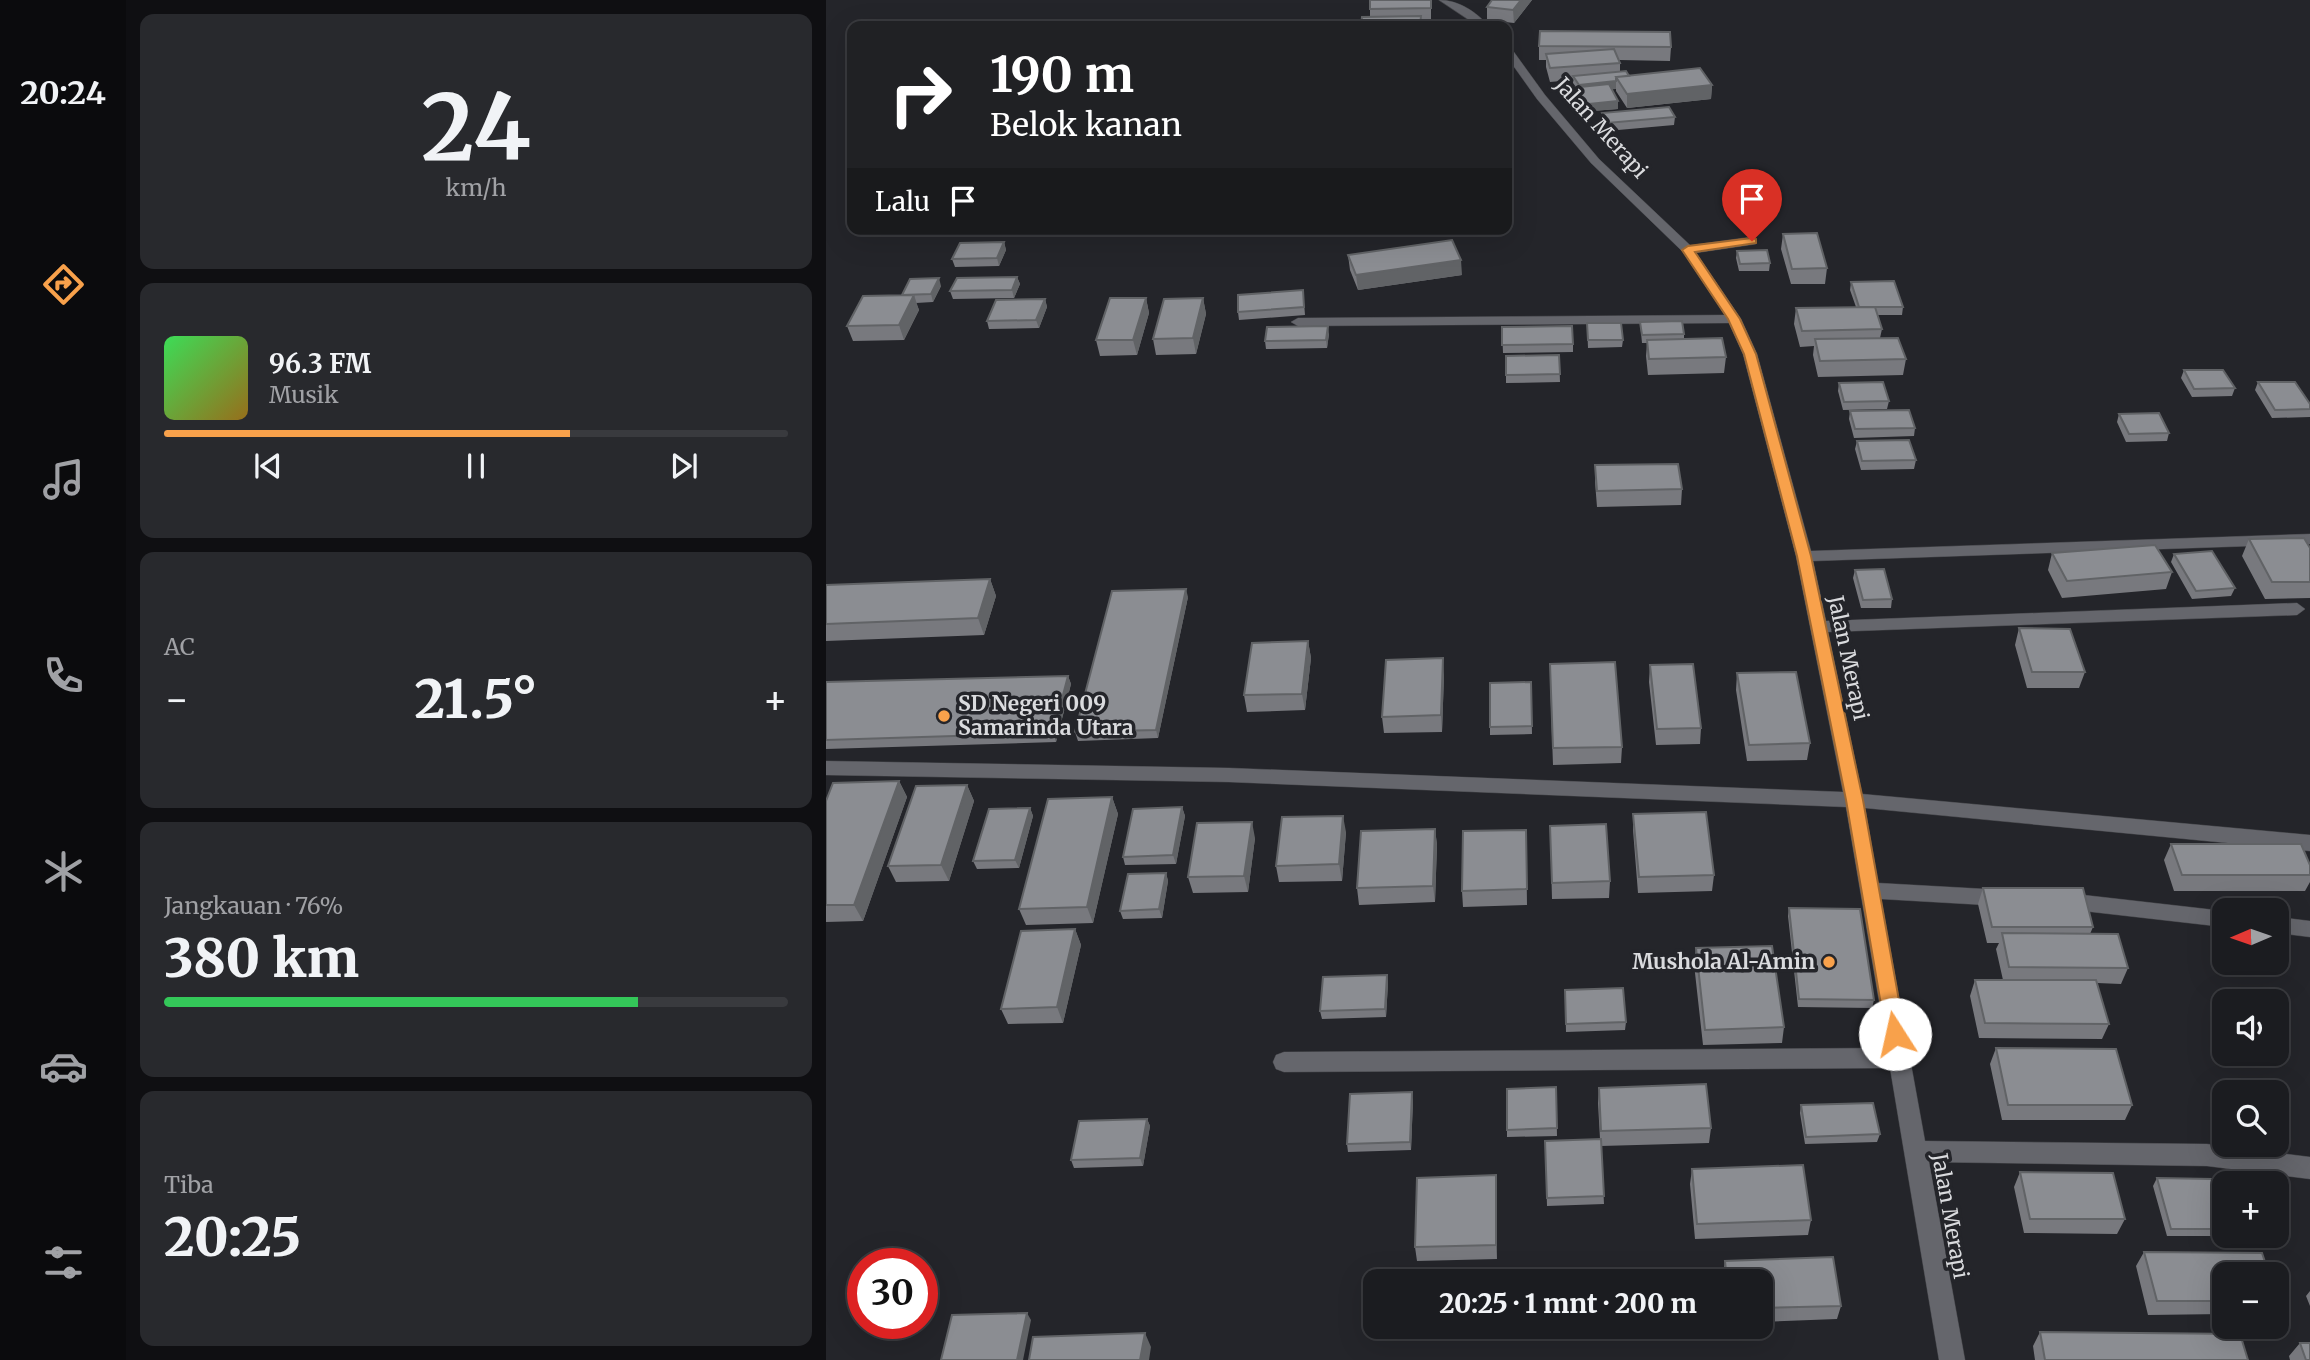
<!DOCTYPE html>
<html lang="id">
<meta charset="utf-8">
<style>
body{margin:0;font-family:Merriweather,serif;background:#28292d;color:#f1f3f6;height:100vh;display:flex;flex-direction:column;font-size:26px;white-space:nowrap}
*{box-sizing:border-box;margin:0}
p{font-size:23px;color:#a0a1a5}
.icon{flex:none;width:38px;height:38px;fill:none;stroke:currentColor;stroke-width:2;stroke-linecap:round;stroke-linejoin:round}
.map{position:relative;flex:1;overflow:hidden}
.side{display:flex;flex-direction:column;gap:14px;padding:14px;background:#0f0f12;width:700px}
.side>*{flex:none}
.banner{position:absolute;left:21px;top:21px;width:665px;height:214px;border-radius:14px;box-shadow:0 7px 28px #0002,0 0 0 2px #393a3e;background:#202124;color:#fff;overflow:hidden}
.needle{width:46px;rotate:268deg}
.fabs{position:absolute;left:1386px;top:898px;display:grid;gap:14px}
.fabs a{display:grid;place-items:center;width:77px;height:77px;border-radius:14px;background:#1b1c20;box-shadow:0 7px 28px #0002,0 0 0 2px #393a3e;font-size:35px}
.speed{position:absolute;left:21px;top:1248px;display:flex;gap:14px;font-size:35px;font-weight:700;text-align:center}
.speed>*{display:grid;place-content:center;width:91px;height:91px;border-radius:50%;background:#1b1c20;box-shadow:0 7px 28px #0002,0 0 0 2px #393a3e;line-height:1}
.speed .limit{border:10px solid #d22;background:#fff;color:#111}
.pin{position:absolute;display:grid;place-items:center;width:60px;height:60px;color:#fff;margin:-72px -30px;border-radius:50% 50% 50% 0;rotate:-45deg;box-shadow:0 0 7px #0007}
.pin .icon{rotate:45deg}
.me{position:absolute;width:77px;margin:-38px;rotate:350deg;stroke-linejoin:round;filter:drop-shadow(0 0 5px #0008)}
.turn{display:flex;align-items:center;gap:24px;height:147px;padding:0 28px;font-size:32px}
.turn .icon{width:91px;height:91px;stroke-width:2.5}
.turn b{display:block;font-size:49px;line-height:60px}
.then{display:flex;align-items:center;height:66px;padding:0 28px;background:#0003;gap:14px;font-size:26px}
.big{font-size:52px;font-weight:800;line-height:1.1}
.side .tile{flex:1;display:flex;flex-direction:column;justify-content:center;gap:10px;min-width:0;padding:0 24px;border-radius:14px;background:#28292d}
.side .dial{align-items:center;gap:0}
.dial b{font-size:91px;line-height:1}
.song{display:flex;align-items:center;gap:21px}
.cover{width:84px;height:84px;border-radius:10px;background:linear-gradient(135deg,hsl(130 70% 55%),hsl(40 70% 35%))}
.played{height:7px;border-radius:4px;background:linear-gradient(90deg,#f8a14b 65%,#393a3e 65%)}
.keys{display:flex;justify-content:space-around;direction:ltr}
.heat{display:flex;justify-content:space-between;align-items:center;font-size:38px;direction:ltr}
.charge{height:10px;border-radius:5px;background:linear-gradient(90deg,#34c759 76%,#393a3e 0)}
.trip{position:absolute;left:537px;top:1269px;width:410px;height:70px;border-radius:14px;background:#1b1c20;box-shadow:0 7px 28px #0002,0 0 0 2px #393a3e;font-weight:800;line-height:70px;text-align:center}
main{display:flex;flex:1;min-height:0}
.dock{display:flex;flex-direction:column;width:126px;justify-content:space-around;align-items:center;background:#0b0b0d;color:#a0a1a5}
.dock .icon{width:49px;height:49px}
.dock .on{color:#f8a14b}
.dock b{font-size:32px;color:#f1f3f6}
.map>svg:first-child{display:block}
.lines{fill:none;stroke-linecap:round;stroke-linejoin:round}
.service-casing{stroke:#424347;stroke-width:1}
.minor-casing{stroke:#424347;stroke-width:1}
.service{fill:#65666c;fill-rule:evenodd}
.minor{fill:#65666c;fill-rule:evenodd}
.wall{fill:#78797e}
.shaded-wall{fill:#616366}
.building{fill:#8b8d92;stroke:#616366;stroke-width:2}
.route{fill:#f8a14b;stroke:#a16931;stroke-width:2}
.poi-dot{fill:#f8a14b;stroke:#24252a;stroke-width:2.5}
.labels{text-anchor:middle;stroke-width:7;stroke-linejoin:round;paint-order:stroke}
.street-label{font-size:21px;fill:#dadbde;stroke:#24252a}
.poi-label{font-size:21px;font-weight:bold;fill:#dadbde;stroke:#24252a;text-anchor:start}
</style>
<main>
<nav class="dock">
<b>20:24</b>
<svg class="icon on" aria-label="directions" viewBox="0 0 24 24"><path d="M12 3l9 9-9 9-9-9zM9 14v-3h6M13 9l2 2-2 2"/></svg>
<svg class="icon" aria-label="music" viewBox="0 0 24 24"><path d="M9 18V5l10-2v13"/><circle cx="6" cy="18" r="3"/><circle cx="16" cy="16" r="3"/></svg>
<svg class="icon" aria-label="phone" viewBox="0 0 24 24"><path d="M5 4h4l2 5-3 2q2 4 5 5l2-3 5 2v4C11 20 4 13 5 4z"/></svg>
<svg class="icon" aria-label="climate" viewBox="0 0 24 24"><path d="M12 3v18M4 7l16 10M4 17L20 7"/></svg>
<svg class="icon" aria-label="car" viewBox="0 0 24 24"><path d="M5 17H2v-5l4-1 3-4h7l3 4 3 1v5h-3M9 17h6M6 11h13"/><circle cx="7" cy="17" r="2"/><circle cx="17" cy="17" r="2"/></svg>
<svg class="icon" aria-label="filters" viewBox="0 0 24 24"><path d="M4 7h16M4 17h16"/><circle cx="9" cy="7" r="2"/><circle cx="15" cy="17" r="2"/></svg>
</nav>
<section class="side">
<div class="tile dial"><b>24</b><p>km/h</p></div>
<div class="tile">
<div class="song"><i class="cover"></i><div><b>96.3 FM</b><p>Musik</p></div></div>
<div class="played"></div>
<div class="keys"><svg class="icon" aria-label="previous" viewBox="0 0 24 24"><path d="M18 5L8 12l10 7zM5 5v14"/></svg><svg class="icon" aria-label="pause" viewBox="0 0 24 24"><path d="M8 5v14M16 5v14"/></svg><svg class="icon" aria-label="next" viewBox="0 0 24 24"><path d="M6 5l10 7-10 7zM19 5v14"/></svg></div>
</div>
<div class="tile"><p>AC</p>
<div class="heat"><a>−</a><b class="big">21.5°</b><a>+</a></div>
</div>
<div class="tile"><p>Jangkauan · 76%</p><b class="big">380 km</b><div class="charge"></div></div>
<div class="tile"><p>Tiba</p><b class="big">20:25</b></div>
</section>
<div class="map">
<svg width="1484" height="1360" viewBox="0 0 1484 1360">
<rect width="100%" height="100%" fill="#24252a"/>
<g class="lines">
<defs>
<path id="service" d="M926,237L930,238V244L862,254L856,250L862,246Z"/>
<path id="minor" d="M613,0C633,0 650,12 663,26H652Z
M681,47L685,48L719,95L773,159L866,247L915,319L931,354L985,551L1484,534V544L987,561L1000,621L1471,603L1479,609L1471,615L1002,632L1036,794L1484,835V851L1039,808L1052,883L1177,890L1184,892L1187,898L1184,904L1177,906L1055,899L1099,1141L1381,1144L1484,1157V1179L1381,1166L1103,1162L1139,1360H1113L1064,1068L458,1072L450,1069L447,1062L450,1055L458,1052L1061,1048L1020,807L403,782L0,775V761L403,768L1017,792L970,556L917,354L903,323L472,326L465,322L472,318L899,315L857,252L765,163L711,99L681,57Z
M1240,893L1398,911V927L1240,909L1233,907L1230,901L1233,895Z
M1451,917L1484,921V937L1451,933Z"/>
</defs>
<!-- service casing -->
<use href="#service" class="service-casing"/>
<!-- minor casing -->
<use href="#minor" class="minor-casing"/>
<!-- service -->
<use href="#service" class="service"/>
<!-- minor -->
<use href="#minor" class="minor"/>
</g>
<!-- wall -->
<path class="wall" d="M605,0V21H595V26H535L544,17V9Z
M666,0H706L688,23L661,20V7Z
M713,46L845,47L844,61L793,60L794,63V71L803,76L886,85L885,99L801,108L790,91V89H786L792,109L753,112L744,95V88L750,87L747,83V80L724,82L720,67V60H713Z
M776,113L849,117L848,125L781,131L776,120Z
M957,234L1001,268L999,284H965L955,249Z
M178,242L180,250L173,266L129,267L126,259Z
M911,251L944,263L943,271H913L910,258Z
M522,255L636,275L532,290L524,270Z
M191,277L194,284L188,298L127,299L124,291Z
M1025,282L1077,307L1076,315H1051L1056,329L1054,338L1080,359L1077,375L992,377L987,355L988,346L974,347L968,324L970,308L1030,307L1024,290Z
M115,286L107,302L90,303L93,310L78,340L27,341L21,326L76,295Z
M477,290L479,315L413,320L412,312Z
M320,298L323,313L311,355L274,356L270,340Z
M377,298L380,314L370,354L330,355L327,339Z
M219,299L221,307L213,328L163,329L161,321Z
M814,322L858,334V339L900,357L898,373L822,375L820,356L821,343H816Z
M761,323L797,340L796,347L762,348Z
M676,327L747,344V352L677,353Z
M503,334L501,348L440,349L439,341Z
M733,355L734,382L680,383V356Z
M1358,370L1409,388L1406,396L1366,397L1355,378Z
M1432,382L1484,404V417L1446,418L1429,390Z
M1013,383L1063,401L1061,409L1017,410L1012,391Z
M1024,411L1089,428L1088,436L1028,438L1023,419Z
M1293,414L1343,433L1341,441L1300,442L1291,422Z
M1031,441L1090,460L1088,469L1035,470L1029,449Z
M769,465L856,489L855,505L771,507L769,482Z
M1423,539L1484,548V598L1439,599L1416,556Z
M1226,553L1346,572L1340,589L1236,598L1222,570Z
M1348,554L1409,588L1405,596L1366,599L1345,562Z
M1029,570L1066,599L1065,608H1035L1027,578Z
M164,579L170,596L158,635L0,641V585Z
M362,597L332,738L252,741L249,732Z
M1193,628L1259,672L1253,688H1201L1189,645Z
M482,641L485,658L479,710L421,712L418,695Z
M824,665L875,728L874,744L830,745L823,682Z
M911,673L984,743L981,760L921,761L910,690Z
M618,675L616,732L558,733L556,717Z
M242,676L245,684L230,742L0,749V682Z
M724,680L796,747L795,763L727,765Z
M705,682L706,734L664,735V727Z
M73,781L81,797L37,921L0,922V801Z
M141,785L148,801L123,881L70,882L62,866Z
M286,797L292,814L267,923L200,925L193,909Z
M356,807L359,816L350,864L299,865L297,857Z
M204,808L207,816L193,868L151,869L147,861Z
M807,814L888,875L886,891L812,893L807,830Z
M724,826L784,881L783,898L726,899Z
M609,829L611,845L609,902L533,905L531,888Z
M700,830L701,905L637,907L636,891Z
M520,832L516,881L453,882L450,866Z
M429,838L422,892L367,893L362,877Z
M1345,844L1484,865V882L1479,891H1348L1338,860Z
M340,873L342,881L336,918L297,919L294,911Z
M1157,888L1267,927L1264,934L1302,968L1295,984L1271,983L1283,1024L1276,1039L1153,1038L1144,996L1149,980H1177L1170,949L1173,943H1161L1152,904Z
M963,908L1048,1000L1046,1008L972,1007L962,916Z
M249,929L255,945L237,1023L182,1024L175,1009Z
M870,948L958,1027L956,1043L877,1045L868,964Z
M561,975L562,983L560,1017L496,1019L494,1011Z
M739,990L800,1022L799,1030L740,1032Z
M1170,1048L1306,1105L1299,1120H1176L1164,1064Z
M730,1087L731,1136L681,1137V1089Z
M773,1088L885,1128L883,1143L775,1146L778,1204L721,1206L719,1141L774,1139L772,1103Z
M587,1100L585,1150L522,1152L521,1144Z
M975,1105L1054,1134L1051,1142L979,1144L974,1113Z
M321,1119L324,1126L317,1166L248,1168L245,1160Z
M866,1169L985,1220L982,1235L869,1239L864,1184Z
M1194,1172L1299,1219L1291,1234L1198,1233L1188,1187Z
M670,1175L671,1259L591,1261L589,1247Z
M1331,1178L1398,1218V1234L1397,1236H1341L1327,1186Z
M1318,1252L1398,1274V1314L1322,1315L1310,1266Z
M899,1261L1015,1306L1011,1319L934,1322V1281H897V1275Z
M1484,1291V1306L1480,1296Z
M1214,1332L1422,1360H1209L1207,1346Z
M1474,1343L1484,1360H1464L1463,1356Z"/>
<!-- shaded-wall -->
<path class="shaded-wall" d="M695,0H706L688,23L687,10Z
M790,81V89L753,92V85Z
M886,85L885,99L801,108V94Z
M792,101V109L753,112V105Z
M178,242L180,250L173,266L171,258Z
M635,260L636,275L532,290L530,275Z
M191,277L194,284L188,298L186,290Z
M113,278L115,286L107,302L105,294Z
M88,295L93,310L78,340L73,325Z
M320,298L323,313L311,355L307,340Z
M377,298L380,314L370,354L367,338Z
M219,299L221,307L213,328L210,320Z
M502,326L503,334L501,348L500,340Z
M164,579L170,596L158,635L152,618Z
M360,589L362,597L332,738L330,730Z
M482,641L485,658L479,710L476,694Z
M617,658L618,675L616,732L615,715Z
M242,676L245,684L230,742L227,733Z
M73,781L81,797L37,921L28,905Z
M141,785L148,801L123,881L115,865Z
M286,797L292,814L267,923L261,907Z
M356,807L359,816L350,864L347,855Z
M204,808L207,816L193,868L189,860Z
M517,816L520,832L516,881L513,864Z
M426,822L429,838L422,892L418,876Z
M609,829L611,845L609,902L607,886Z
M340,873L342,881L336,918L333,909Z
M249,929L255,945L237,1023L231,1007Z
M561,975L562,983L560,1017L559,1009Z
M586,1092L587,1100L585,1150L584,1142Z
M321,1119L324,1126L317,1166L314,1158Z
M670,1175L671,1190V1259L670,1245Z
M201,1313L205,1320L197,1360H191Z
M319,1333L325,1347L323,1360H314Z"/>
<!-- building -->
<path class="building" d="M544,0H605V8L544,9Z
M666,0H695L687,10L661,7Z
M595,16L594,26H535L536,17Z
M714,31L844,32L845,47L713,46Z
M788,49L794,63L724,68L720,54Z
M874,68L886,85L801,94L790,77Z
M800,71L803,76L790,77V81L753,85L747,76Z
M783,84L792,101L753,105L744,88Z
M843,107L849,117L781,123L776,113Z
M991,233L1001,268L966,269L957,234Z
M626,240L635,260L530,275L522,255Z
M178,242L171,258L126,259L134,243Z
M941,250L944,263L914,264L911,251Z
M191,277L186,290L124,291L131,278Z
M113,278L105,294L76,295L84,279Z
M1068,281L1077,307H1033L1025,282Z
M477,290L478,307L412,312V295Z
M88,295L73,325L21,326L37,296Z
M284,298H320L307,340H270Z
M377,298L367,338L327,339L338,299Z
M219,299L210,320L161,321L170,300Z
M1049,307L1056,329L976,331L970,308Z
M856,321L858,334L816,335L814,322Z
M761,323H795L797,340H762Z
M502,326L500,340L439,341L441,327Z
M746,326L747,344L676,345V327Z
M896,338L900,357L823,359L821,340Z
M1072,338L1080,359L994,361L989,339Z
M733,355L734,374L680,375V356Z
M1358,370H1397L1409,388L1368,389Z
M1057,382L1063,401L1018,402L1013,383Z
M1432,382H1469L1484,404V409L1449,410Z
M1083,410L1089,428L1029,429L1024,411Z
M1333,413L1343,433L1303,434L1293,414Z
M1083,440L1090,460L1036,461L1031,441Z
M852,464L856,489L771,491L769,465Z
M1478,538L1484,548V582H1446L1423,539Z
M1329,545L1346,572L1241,581L1226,553Z
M1386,551L1409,588L1370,591L1348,554Z
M1058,569L1066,599L1037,600L1029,570Z
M164,579L152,618L0,624V585Z
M360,589L330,730L249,732L286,591Z
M1193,628L1244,629L1259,672H1206Z
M482,641L476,694L418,695L426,643Z
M617,658L615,715L556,717L560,660Z
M789,662L796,747L727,748L724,664Z
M867,664L875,728L831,729L824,665Z
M970,672L984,743L923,745L911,673Z
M242,676L227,733L0,740V682Z
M705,682L706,726L664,727V683Z
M73,781L28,905H0V801L7,783Z
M141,785L115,865L62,866L90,786Z
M286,797L261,907L193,909L222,799Z
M356,807L347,855L297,857L307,809Z
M204,808L189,860L147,861L163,809Z
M880,812L888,875L813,877L807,814Z
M517,816L513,864L450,866L456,817Z
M426,822L418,876L362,877L371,823Z
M780,824L784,881L726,883L724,826Z
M609,829L607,886L531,888L535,831Z
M700,830L701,889L636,891L637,831Z
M1345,844H1475L1484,865V875H1356Z
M340,873L333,909L294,911L302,874Z
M1157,888H1257L1267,927H1166Z
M963,908L1034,909L1048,1000L973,999Z
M249,929L231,1007L175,1009L195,931Z
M1176,933L1292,934L1302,968L1183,967Z
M946,946L958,1027L879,1030L870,948Z
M561,975L559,1009L494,1011L497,977Z
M1149,980H1270L1283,1024L1159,1023Z
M797,988L800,1022L740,1024L739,990Z
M1170,1048L1290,1049L1306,1105H1182Z
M880,1084L885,1128L775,1131L773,1088Z
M730,1087L731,1128L681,1130V1089Z
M586,1092L584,1142L521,1144L524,1094Z
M1047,1103L1054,1134L980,1137L975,1105Z
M321,1119L314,1158L245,1160L253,1121Z
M775,1139L778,1196L721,1198L719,1141Z
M977,1165L985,1220L871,1224L866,1169Z
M1194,1172L1287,1173L1299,1219H1204Z
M670,1175V1245L589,1247L591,1178Z
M1331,1178L1386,1179L1398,1218V1229H1345Z
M1318,1252L1436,1253L1443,1274H1398V1301H1331Z
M1007,1257L1015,1306L934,1308V1281H901L899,1261Z
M201,1313L191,1360H115L126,1315Z
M1214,1332L1414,1334L1422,1360H1219Z
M319,1333L314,1360H203L207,1337Z
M1474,1343H1484V1360H1480Z"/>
<!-- route -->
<path class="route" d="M926,238L930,239V243L869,252L914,319L930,354L985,556L1037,800L1079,1034L1076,1040L1069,1042L1062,1040L1060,1034L1020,800L971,556L918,354L902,319L856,250L862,246Z"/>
<!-- markers -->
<g class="poi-dot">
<circle cx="118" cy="716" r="7"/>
<circle cx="1003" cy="962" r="7"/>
</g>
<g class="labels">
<!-- street labels -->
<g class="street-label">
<text transform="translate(775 128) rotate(48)" y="7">Jalan Merapi</text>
<text transform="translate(1022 658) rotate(78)" y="7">Jalan Merapi</text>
<text transform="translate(1124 1216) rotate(80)" y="7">Jalan Merapi</text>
</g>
<!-- poi labels -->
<g class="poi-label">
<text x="132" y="711">SD Negeri 009<tspan x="132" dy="24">Samarinda Utara</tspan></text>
<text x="989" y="969" text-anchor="end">Mushola Al-Amin</text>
</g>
</g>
</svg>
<div class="fabs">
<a><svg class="needle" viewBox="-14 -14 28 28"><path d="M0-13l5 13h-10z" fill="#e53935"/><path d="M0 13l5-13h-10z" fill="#a0a1a5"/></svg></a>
<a><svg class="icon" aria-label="sound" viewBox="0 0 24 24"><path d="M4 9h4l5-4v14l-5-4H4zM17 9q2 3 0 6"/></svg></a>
<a><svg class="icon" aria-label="search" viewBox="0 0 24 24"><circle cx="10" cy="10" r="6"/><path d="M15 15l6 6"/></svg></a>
<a>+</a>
<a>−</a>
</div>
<div class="speed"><div class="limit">30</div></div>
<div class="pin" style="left:926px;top:241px;background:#d93025"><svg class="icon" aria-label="arrive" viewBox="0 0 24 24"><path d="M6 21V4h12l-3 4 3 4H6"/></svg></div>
<svg class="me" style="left:1069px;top:1034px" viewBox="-20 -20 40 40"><circle r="19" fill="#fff"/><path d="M0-13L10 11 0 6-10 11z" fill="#f8a14b"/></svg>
<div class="trip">20:25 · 1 mnt · 200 m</div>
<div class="banner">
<div class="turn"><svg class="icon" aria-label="right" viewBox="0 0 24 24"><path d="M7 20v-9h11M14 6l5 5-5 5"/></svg><div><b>190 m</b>Belok kanan</div></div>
<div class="then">Lalu<svg class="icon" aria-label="arrive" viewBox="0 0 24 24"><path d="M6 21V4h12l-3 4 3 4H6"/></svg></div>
</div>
</div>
</main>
